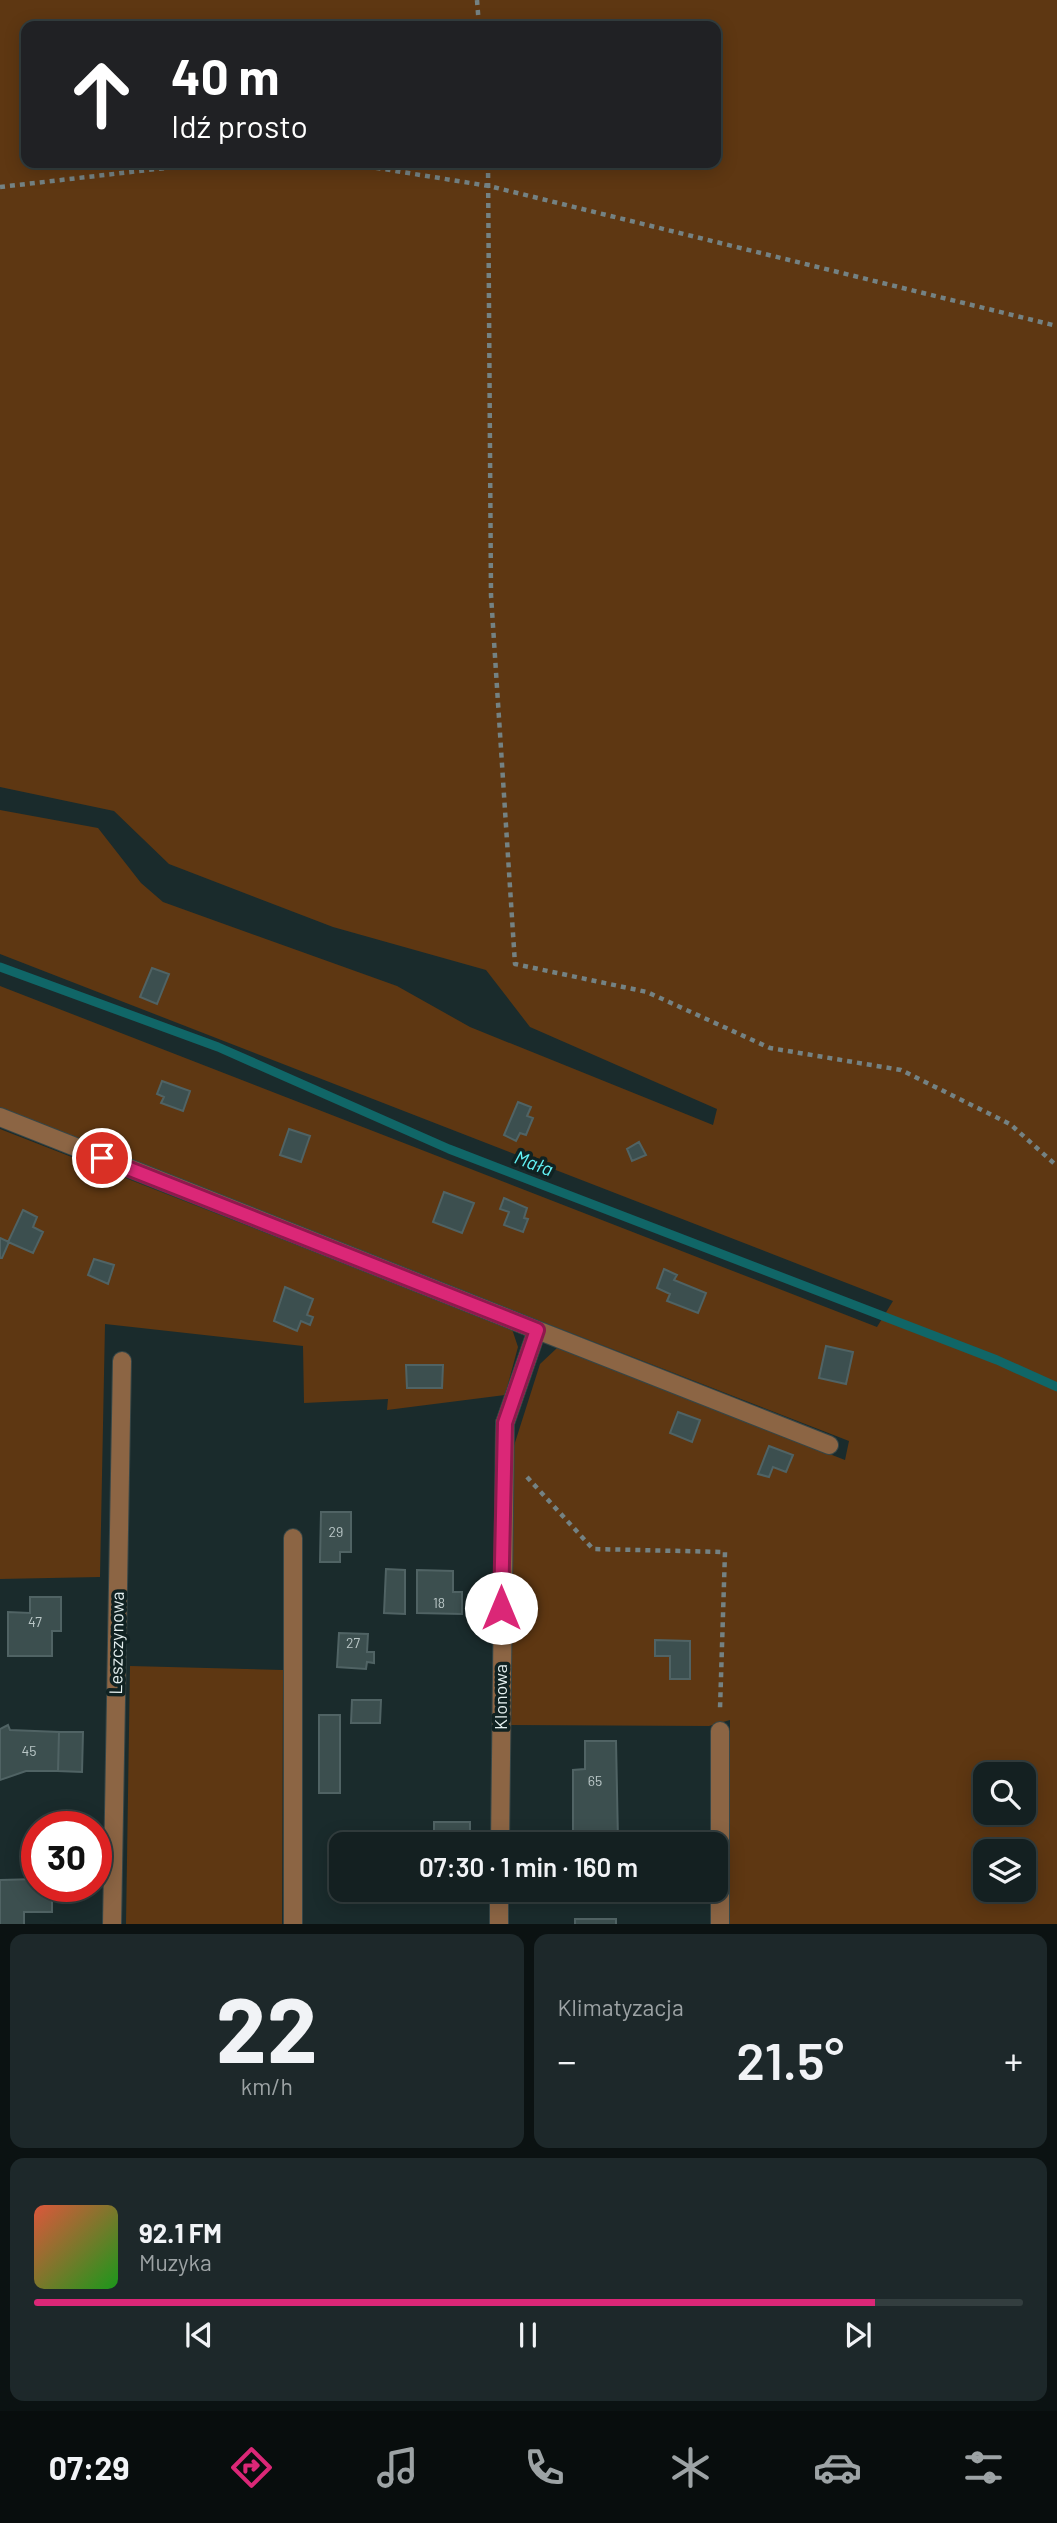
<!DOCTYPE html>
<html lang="pl">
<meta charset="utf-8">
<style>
body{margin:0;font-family:Barlow,sans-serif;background:#1d282a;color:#f1f3f6;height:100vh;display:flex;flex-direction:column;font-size:26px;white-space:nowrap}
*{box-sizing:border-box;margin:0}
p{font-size:23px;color:#9da3a5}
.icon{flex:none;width:38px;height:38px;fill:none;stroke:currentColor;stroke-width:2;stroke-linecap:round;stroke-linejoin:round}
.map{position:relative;height:1924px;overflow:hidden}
.details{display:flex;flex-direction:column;gap:10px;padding:10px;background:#0b1212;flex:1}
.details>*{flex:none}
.top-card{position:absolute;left:21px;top:21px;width:700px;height:147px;border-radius:14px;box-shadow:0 4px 18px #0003,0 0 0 2px #333e3f;background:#202124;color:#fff;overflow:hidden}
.controls{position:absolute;left:973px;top:1762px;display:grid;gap:14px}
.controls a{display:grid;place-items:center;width:63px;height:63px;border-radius:14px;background:#142021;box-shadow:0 4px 18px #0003,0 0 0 2px #333e3f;font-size:35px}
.speed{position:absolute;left:21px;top:1811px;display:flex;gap:14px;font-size:35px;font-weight:700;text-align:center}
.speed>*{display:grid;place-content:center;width:91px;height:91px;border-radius:50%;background:#142021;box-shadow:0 4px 18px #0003,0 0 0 2px #333e3f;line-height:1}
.speed .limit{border:10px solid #d22;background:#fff;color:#111}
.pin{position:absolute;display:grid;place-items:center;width:60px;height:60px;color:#fff;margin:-30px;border:4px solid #fff;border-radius:50%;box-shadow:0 2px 7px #0007}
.me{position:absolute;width:77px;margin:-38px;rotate:0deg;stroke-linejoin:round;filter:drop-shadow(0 0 5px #0008)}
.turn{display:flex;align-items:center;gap:24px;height:147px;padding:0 35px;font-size:32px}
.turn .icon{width:91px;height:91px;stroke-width:2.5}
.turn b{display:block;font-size:49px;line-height:60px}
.big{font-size:52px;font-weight:600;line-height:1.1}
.details .tile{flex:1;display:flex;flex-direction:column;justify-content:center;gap:10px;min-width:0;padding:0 24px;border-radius:14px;background:#1d282a}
.details .dial{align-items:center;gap:0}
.dial b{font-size:91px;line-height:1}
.song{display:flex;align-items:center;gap:21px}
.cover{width:84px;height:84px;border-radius:10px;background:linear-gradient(135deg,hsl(10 70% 55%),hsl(120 70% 35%))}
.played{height:7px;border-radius:4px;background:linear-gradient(90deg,#db2777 85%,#333e3f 85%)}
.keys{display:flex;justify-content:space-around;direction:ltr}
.heat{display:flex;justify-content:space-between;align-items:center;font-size:38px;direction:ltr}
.details .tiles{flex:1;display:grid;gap:10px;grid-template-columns:1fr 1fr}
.tile:last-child{grid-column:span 2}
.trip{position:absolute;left:329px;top:1832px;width:399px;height:70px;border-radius:14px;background:#142021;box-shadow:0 4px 18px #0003,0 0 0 2px #333e3f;font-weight:600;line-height:70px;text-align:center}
.menu{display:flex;height:112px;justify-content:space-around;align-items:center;background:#080d0d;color:#9da3a5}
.menu .icon{width:49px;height:49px}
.menu .active{color:#db2777}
.menu b{font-size:32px;color:#f1f3f6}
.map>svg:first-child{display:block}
.green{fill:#5e3712;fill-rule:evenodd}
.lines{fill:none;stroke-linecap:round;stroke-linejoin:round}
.stream{stroke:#106667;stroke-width:9}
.building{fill:#3c4f4f;stroke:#506364;stroke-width:2}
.service-casing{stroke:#364647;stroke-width:20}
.minor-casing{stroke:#364647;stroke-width:20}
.path{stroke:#748283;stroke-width:4.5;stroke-dasharray:5 5;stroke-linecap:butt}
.service{stroke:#8c6544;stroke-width:18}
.minor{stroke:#8c6544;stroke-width:18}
.route-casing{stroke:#8e194d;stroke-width:18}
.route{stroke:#db2777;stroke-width:12}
.labels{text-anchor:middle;stroke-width:7;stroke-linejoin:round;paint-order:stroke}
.number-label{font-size:14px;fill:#bac7c7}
.street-label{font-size:18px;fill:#e4efef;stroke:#102222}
.water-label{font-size:19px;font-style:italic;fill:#63f4f7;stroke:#102222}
</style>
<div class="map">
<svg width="1057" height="1925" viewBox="0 0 1057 1925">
<rect width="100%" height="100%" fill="#1a2b2c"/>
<!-- green -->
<path class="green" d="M0,0H1057V1924H729L730,1720L709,1726L511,1725L512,1452L540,1364L557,1348L845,1460L849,1441L0,1111V986L877,1327L893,1301L0,954V810L98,828L141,883L163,902L397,986L470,1027L713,1125L717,1109L530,1027L486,970L333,927L169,864L114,811L0,787ZM26,26H716V163H26ZM985,1774H1024V1813H985ZM985,1852H1024V1890H985Z
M0,1129L512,1329L518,1347L505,1395L387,1410L388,1399L304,1403L303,1346L105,1324L100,1577L0,1579Z
M130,1666L283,1670L282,1924H126Z"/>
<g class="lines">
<!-- stream -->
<path class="stream" d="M0,967L218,1047L449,1149L997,1360L1057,1387"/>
</g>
<!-- building -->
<path class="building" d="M152,968L169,974L157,1004L140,997Z
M162,1081L190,1091L183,1111L161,1103L164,1097L157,1094Z
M518,1102L531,1107L527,1116L533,1118L526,1135L520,1133L516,1141L504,1135Z
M289,1129L310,1136L301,1162L280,1155Z
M639,1142L646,1155L632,1161L627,1149Z
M444,1192L474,1203L462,1233L433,1222Z
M504,1198L527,1208L524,1218L528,1219L523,1232L504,1225L509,1212L500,1209Z
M23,1210L37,1217L33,1227L43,1232L33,1253L8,1242Z
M0,1238L9,1242L2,1258H0Z
M94,1259L114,1265L108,1284L88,1275Z
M664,1269L677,1275L674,1280L706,1293L698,1313L667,1301L670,1294L657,1288Z
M285,1287L313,1299L307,1315L313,1317L310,1325L301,1321L297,1331L274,1321Z
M826,1346L853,1352L846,1384L819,1378Z
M406,1365H443L442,1388H407Z
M678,1412L700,1420L692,1442L670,1433Z
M769,1446L793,1455L786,1472L773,1467L769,1477L758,1474Z
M321,1512H351V1552H340V1562H320Z
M386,1569L405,1570V1614L384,1613Z
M417,1570L453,1571V1592H462V1614L417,1613Z
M30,1597H61V1631H52V1656H8V1612L30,1613Z
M339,1633L368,1634L367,1652H374V1663L367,1662L366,1669L337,1667Z
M655,1640L690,1641V1679H670V1656H655Z
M352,1700H381L380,1723H351Z
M319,1715H340V1793H319Z
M8,1725L10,1730L59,1732L58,1771H26L0,1780V1729Z
M59,1732H83L82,1772L58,1771Z
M585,1741H616L618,1841H573V1770L585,1769Z
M434,1822H470V1844H434Z
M37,1879V1886H52V1912H24V1925H0V1880Z
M575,1919H616V1925H575Z"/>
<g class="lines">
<defs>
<path id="service" d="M0,1117L537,1330L505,1423
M537,1330L829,1445"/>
<path id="minor" d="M500,1844L505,1423
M112,1925L122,1361
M293,1925V1538
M499,1925V1890
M720,1925V1731"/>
</defs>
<!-- service casing -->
<use href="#service" class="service-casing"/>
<!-- minor casing -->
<use href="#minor" class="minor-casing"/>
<!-- path -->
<path class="path" d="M477,0L479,26
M346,163L489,186L1057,326
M488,163L491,595L515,964L647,992L770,1048L901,1070L1010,1124L1057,1166
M0,187L209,163
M527,1477L593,1549L725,1552L720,1709"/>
<!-- service -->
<use href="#service" class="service"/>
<!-- minor -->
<use href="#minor" class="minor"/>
</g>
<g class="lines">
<defs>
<path id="route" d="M102,1158L537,1330L505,1423L501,1608"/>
</defs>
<!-- route casing -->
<use href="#route" class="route-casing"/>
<!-- route -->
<use href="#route" class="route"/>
</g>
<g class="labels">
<!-- number labels -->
<g class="number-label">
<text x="336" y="1537">29</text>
<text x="439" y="1608">18</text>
<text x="35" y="1627">47</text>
<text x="353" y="1648">27</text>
<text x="29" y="1756">45</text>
<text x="595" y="1786">65</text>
</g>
<!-- street labels -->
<g class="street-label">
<text transform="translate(117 1643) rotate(-89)" y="6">Leszczynowa</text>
<text transform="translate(501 1697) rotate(-90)" y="6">Klonowa</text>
</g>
<!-- water labels -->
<g class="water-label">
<text transform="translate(534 1163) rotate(21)" y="7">Mała</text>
</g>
</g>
</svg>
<div class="controls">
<a><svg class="icon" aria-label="search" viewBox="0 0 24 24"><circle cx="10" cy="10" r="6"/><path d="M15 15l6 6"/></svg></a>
<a><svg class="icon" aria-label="layers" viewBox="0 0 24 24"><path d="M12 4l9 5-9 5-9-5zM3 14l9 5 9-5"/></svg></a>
</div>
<div class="speed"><div class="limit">30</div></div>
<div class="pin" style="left:102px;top:1158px;background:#d93025"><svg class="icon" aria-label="arrive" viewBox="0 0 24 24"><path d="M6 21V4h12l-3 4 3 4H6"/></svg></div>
<svg class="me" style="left:501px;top:1608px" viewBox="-20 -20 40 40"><circle r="19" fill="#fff"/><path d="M0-13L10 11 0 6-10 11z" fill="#db2777"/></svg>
<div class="trip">07:30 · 1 min · 160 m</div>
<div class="top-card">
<div class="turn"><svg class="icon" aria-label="ahead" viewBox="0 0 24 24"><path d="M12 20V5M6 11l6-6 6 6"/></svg><div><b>40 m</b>Idź prosto</div></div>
</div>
</div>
<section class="details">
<div class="tiles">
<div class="tile dial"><b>22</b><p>km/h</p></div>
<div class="tile"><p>Klimatyzacja</p>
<div class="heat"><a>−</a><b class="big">21.5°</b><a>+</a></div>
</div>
<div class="tile">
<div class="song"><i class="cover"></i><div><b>92.1 FM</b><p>Muzyka</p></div></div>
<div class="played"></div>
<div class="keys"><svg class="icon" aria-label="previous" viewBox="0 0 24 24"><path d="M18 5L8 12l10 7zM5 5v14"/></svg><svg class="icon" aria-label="pause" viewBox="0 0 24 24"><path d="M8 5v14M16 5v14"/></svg><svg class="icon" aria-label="next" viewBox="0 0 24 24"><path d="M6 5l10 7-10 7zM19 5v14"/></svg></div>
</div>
</div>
</section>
<nav class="menu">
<b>07:29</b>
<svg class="icon active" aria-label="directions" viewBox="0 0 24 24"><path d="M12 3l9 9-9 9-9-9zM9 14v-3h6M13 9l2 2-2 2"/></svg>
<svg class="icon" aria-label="music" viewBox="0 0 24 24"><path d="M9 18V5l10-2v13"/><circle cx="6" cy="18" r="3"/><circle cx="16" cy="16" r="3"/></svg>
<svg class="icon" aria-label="phone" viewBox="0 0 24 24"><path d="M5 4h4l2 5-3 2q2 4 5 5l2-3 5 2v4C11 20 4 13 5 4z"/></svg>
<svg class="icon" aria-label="climate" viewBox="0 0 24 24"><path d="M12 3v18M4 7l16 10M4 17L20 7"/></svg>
<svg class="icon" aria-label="car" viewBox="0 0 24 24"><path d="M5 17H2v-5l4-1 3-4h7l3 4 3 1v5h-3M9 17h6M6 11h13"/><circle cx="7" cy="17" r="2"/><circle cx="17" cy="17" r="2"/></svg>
<svg class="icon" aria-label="filters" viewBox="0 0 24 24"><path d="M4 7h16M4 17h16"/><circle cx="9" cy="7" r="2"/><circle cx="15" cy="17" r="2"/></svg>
</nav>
